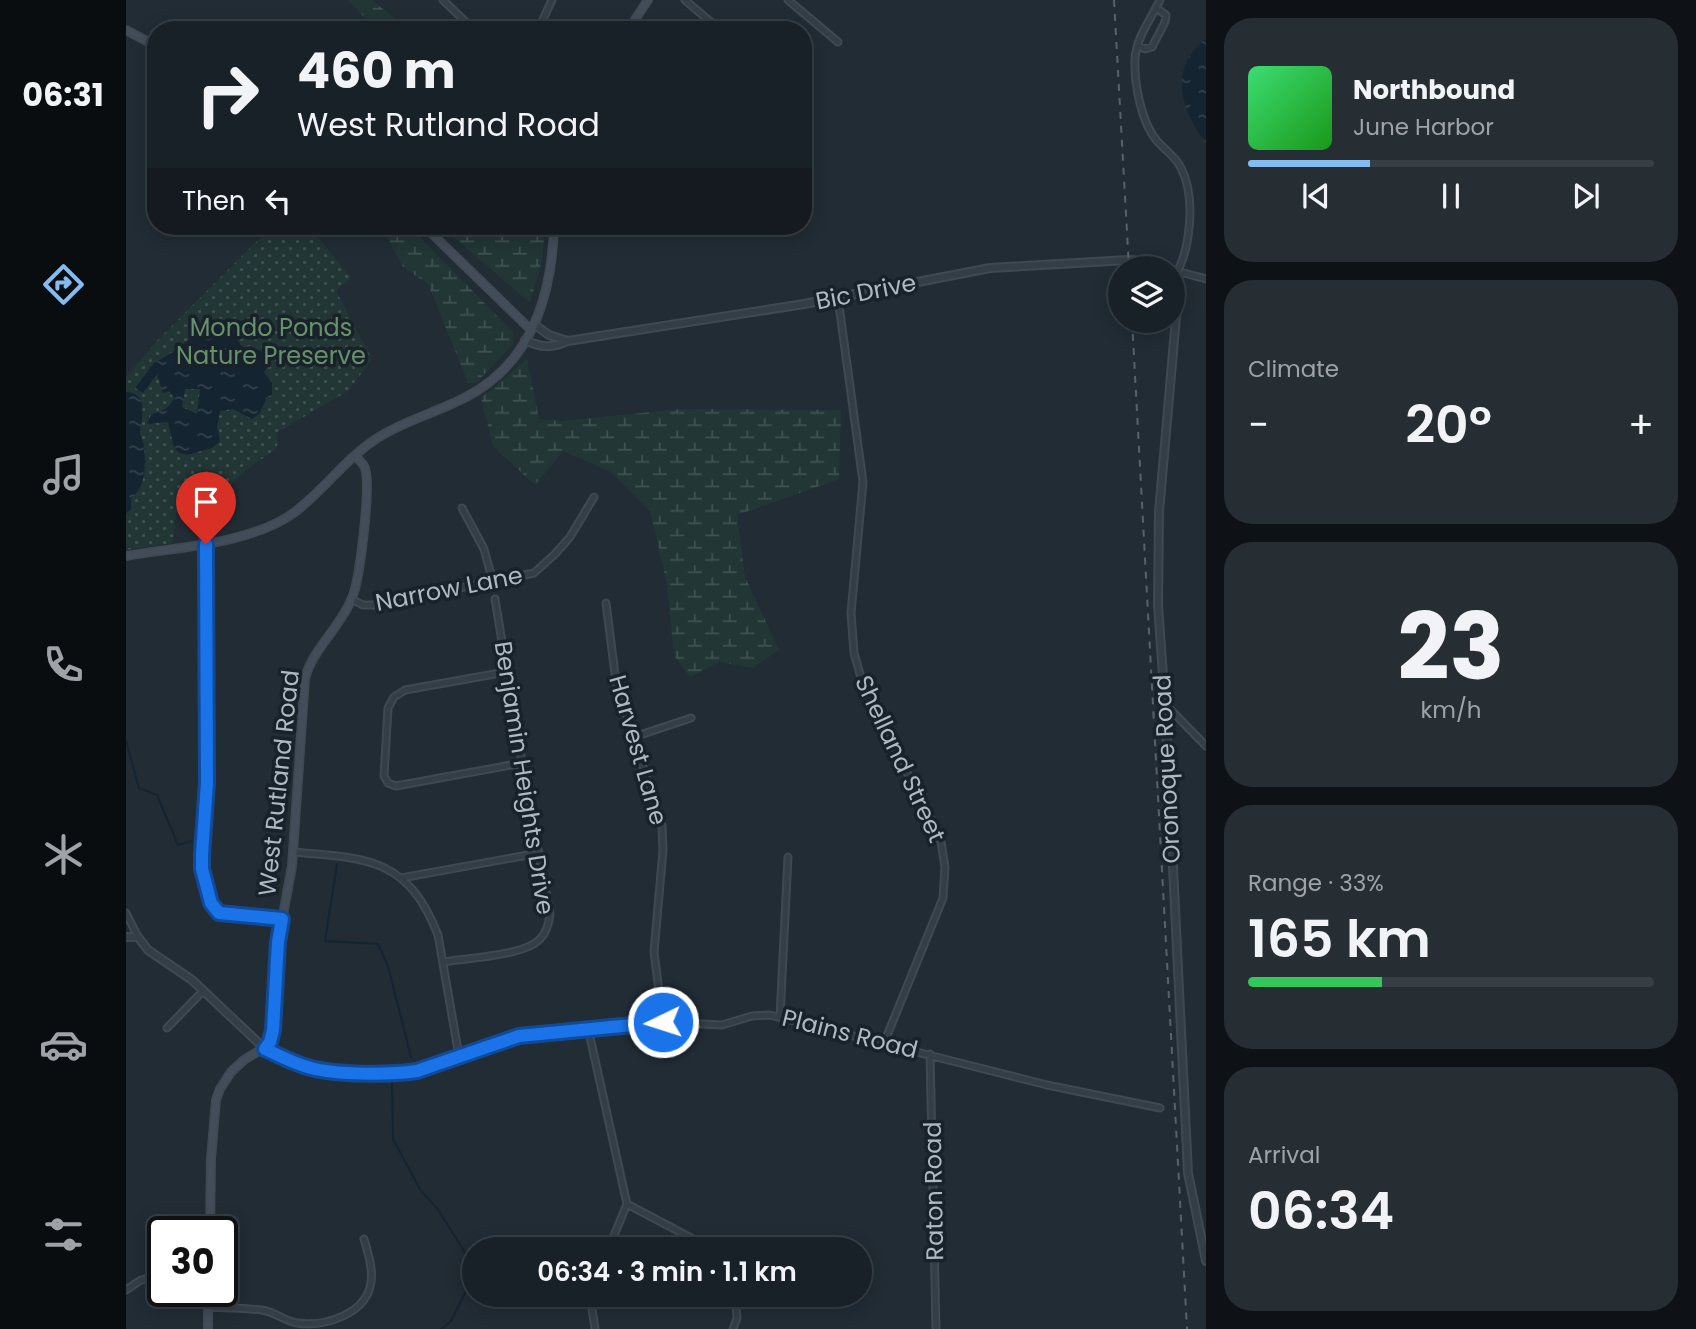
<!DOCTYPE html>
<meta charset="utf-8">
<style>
body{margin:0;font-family:Poppins,sans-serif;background:#262e34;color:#f1f3f6;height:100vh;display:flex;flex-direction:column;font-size:26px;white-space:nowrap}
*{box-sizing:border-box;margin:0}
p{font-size:23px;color:#9fa3a8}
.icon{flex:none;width:38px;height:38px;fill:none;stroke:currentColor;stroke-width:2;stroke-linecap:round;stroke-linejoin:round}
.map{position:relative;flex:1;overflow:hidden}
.panel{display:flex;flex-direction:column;gap:18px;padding:18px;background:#0e1216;width:490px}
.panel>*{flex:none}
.banner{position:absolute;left:21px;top:21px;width:665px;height:214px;border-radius:28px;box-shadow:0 4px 18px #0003,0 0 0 2px #373e45;background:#192128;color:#f1f3f6;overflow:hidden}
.buttons{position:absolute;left:982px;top:256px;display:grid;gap:14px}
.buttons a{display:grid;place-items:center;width:77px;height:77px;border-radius:50%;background:#192128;box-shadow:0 4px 18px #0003,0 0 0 2px #373e45;font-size:35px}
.speed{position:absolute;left:21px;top:1216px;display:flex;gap:14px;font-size:35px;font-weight:700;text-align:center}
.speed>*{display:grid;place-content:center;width:91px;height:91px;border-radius:50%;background:#192128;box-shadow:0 4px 18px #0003,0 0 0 2px #373e45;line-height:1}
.speed .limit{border:4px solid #111;border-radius:10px;background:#fff;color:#111}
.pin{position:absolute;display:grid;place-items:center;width:60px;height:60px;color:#fff;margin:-72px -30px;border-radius:50% 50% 50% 0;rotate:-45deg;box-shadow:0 0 7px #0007}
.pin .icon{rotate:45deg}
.me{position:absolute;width:77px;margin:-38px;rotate:266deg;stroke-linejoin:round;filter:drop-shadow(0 0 5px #0008)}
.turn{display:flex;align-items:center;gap:24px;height:147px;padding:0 35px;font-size:32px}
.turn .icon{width:91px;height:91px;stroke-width:2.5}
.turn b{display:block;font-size:49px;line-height:60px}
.then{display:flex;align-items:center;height:66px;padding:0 35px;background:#0003;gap:14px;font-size:26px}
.big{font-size:52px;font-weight:600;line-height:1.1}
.panel .tile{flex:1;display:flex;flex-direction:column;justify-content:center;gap:10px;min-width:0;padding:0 24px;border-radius:28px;background:#262e34}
.panel .dial{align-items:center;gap:0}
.dial b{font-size:91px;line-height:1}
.song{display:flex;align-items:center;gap:21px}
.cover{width:84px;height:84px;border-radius:10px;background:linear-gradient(135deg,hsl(140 70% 55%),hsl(120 70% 35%))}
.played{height:7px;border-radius:4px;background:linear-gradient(90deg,#84bcf1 30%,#373e45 30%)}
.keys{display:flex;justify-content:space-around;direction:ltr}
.heat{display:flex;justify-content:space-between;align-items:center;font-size:38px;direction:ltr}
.charge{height:10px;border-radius:5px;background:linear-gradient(90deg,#34c759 33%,#373e45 0)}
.trip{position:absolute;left:336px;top:1237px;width:410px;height:70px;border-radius:35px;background:#192128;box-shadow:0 4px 18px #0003,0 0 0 2px #373e45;font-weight:600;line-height:70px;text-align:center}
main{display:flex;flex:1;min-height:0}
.tabs{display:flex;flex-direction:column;width:126px;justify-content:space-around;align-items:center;background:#0a0d10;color:#9fa3a8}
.tabs .icon{width:49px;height:49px}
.tabs .selected{color:#84bcf1}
.tabs b{font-size:32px;color:#f1f3f6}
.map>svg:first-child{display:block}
.wetland{fill:url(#wetland-marsh)}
.park{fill:url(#park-dots)}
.water{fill:url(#water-ripples);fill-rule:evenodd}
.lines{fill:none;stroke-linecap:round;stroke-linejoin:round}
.stream{stroke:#152431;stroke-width:2}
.minor-casing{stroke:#404952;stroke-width:9}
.tertiary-casing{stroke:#404952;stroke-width:10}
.secondary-casing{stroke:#404952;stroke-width:10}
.minor{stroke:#343e46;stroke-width:5}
.tertiary{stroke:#343e46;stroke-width:6}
.secondary{stroke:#424d59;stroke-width:7}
.rail{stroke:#56626d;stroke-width:2;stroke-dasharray:7 7;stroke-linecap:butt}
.route-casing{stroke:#114b97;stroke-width:18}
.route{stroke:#1a73e8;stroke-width:12}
.labels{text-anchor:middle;stroke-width:7;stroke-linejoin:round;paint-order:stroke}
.street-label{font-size:24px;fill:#aeb9c3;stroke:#19222a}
.park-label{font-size:24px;fill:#67916b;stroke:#19222a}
</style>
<main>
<nav class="tabs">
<b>06:31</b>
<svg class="icon selected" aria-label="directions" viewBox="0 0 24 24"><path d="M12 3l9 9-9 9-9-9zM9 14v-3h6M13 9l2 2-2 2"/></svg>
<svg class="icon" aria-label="music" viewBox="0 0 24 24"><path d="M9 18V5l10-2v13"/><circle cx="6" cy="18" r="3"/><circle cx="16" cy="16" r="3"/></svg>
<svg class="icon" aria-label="phone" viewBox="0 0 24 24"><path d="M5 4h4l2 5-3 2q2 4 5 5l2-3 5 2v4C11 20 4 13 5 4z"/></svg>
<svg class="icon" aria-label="climate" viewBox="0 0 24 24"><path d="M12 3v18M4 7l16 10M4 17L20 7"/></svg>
<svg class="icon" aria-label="car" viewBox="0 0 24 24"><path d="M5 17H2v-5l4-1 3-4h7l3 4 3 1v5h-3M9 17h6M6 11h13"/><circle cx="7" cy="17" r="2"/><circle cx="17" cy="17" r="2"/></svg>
<svg class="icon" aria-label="filters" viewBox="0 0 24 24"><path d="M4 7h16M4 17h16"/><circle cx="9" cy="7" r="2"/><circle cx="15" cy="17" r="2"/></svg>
</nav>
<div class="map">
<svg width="1080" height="1329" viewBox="0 0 1080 1329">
<defs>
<pattern id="wetland-marsh" width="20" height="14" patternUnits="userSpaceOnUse" patternTransform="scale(1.75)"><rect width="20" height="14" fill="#223636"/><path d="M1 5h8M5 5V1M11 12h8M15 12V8" fill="none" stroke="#405151"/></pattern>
<pattern id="park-dots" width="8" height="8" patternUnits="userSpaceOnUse" patternTransform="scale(1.75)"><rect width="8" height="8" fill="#223636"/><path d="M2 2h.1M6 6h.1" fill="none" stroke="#405151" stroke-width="1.8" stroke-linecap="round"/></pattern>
<pattern id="water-ripples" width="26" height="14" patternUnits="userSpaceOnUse" patternTransform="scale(1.75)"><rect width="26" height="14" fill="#152431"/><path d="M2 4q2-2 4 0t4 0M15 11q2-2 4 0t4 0" fill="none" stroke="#34424d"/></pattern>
</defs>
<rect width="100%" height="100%" fill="#212c35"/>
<!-- wetland -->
<path class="wetland" d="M222,0H245L285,30H250Z
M255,226H283L387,332V344L350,383H342L302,284L277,267Z
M315,226H419L416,260L404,303Z
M401,359L413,419L434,421L555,409L715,410L713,479L611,515L619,577L653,650L627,668L593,662L564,677L548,656L541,584L524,511L485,472L437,451L409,485L367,446L355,398Z"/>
<!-- park -->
<path class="park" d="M146,226H183L225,278L210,291L246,359L222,391L152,432L151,448L119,471L88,500L50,513L47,543L0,550V377L30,342Z"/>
<!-- water -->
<path class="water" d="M1080,39V143C1054,110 1042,67 1080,39Z
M85,323L105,328L117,349L134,350L141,358L139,364L141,368L138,372L146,383V395L141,397L134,413L126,419L107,409L94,411L91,427L94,441L86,448L61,455L53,453L48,448L42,422L21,424L25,415C35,411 43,409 48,398L43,391L37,393L31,374L17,393L9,388L28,363L44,354ZM59,389H74L71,414L56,407Z
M0,392C23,393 16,417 14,431C14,437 18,442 18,447C20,464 20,488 5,498V510L0,513Z"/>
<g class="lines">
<!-- stream -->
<path class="stream" d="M0,741L13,788L31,795L52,845L65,841
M211,864L199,941L252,944L262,966L285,1057
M266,1082L267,1139L295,1191L311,1208L348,1267
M315,1329L325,1321L348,1275"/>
<defs>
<path id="minor" d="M317,0L348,30
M559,0L594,30
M662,0L712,42
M1034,0C1025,19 1010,38 1009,59C1008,83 1015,122 1031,141C1039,150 1050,157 1055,168C1070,196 1065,251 1048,277
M412,30L426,0
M1013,46L1019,49L1026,47L1039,22L1040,15L1030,8
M1048,277L1058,273L1080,279
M712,298L737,482L725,613L728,653L736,681L747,707L808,825L815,842L819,867L817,898L758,1043
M336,508L358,549L367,582
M80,544L81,783L76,854V869L85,903L90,911L97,915L156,919
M225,599L237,605H248L408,573L429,554L444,537L468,497
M480,603L490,682L536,826L537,850L528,952L537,1022
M380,672L279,690L268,697L262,708L258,776L262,783L270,786L396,763
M1039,704L1080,746
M508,737L565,718
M167,852C242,858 282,858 312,935L333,1056
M275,878L413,853
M0,913L12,937
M318,962C341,958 398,956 414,939C421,932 423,923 424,914L396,763L369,599
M654,1017L662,857
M41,1028L77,991
M462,1028L501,1204L482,1250
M139,1049C154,1056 169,1064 185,1068C212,1075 263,1075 291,1071L393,1036L537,1022L596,1025L626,1016L644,1015L921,1085L1034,1108
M804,1054L810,1329
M501,1204L588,1250
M0,1290L15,1280L37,1274
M464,1295L469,1329
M81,1307C99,1308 118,1308 136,1310C149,1312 159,1321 171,1323C199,1327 241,1314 245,1282C247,1268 242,1253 238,1239
M607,1329L611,1318L609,1295"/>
<path id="tertiary" d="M1046,275L1051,285L1052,295L1033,512L1032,605L1039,704L1062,1173L1080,1261
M409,325L423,335L442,341
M399,340C415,348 426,348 442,341L678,304L864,268L1002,260L1020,261L1038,268
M0,937H12L22,950L66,980L139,1049"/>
<path id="secondary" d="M0,30L30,46
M502,30L522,0
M298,226L405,330
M0,556C51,547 126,544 169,512C199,489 221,457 253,437C280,420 312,412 340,397C406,363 426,295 428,226
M84,1232L85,1159L90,1100L94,1089L105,1072L118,1060L141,1046L147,1030L152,942L166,866L179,678C188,647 214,628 226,598C234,579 245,487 239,468C237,463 233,460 229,456
M82,1329V1292"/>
</defs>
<!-- minor casing -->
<use href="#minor" class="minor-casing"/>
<!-- tertiary casing -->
<use href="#tertiary" class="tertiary-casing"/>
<!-- secondary casing -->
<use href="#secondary" class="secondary-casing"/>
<!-- minor -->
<use href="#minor" class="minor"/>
<!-- tertiary -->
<use href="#tertiary" class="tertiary"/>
<!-- secondary -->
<use href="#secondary" class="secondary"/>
<!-- rail -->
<path class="rail" d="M988,0L1003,268
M1006,320L1061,1329"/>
</g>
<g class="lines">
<defs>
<path id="route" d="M80,544L81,783L76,854V869L85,903L93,913L156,919L152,942L147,1030L144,1042L139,1049C154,1056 169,1064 185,1068C212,1075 263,1075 291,1071L393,1036L537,1022"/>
</defs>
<!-- route casing -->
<use href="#route" class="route-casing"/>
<!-- route -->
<use href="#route" class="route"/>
</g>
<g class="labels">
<!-- street labels -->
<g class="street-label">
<text transform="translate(740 292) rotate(-11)" y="8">Bic Drive</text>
<text transform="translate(323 589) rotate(-11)" y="8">Narrow Lane</text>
<text transform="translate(512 750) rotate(74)" y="8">Harvest Lane</text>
<text transform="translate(774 759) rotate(65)" y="8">Shelland Street</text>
<text transform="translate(1041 769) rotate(-93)" y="8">Oronoque Road</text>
<text transform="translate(398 778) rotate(81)" y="8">Benjamin Heights Drive</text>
<text transform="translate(153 783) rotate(-84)" y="8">West Rutland Road</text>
<text transform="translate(724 1034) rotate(14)" y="8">Plains Road</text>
<text transform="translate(808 1191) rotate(-91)" y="8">Raton Road</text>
</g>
<!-- park labels -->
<g class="park-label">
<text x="145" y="336">Mondo Ponds<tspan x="145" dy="28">Nature Preserve</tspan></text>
</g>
</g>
</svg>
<div class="buttons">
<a><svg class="icon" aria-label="layers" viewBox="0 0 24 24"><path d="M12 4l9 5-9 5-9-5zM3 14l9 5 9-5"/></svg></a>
</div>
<div class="speed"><div class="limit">30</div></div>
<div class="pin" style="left:80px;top:544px;background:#d93025"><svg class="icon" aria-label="arrive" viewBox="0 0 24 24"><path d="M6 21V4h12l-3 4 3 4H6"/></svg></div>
<svg class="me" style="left:537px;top:1022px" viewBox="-20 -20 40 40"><circle r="17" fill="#1a73e8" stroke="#fff" stroke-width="3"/><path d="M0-11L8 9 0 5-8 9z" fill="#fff"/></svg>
<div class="trip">06:34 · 3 min · 1.1 km</div>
<div class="banner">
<div class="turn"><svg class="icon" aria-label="right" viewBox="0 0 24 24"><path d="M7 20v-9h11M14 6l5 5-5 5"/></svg><div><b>460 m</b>West Rutland Road</div></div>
<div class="then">Then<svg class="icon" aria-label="left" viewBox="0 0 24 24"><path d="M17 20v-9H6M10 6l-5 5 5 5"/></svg></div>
</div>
</div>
<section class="panel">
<div class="tile">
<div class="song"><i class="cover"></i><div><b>Northbound</b><p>June Harbor</p></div></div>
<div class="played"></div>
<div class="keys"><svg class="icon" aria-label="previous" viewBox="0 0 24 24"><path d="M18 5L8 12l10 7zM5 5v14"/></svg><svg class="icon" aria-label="pause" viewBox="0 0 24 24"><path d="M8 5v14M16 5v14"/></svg><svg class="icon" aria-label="next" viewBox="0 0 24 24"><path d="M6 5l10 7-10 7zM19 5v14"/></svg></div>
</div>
<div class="tile"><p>Climate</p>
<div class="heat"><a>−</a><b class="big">20°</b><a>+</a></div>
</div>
<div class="tile dial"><b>23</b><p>km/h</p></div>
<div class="tile"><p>Range · 33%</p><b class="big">165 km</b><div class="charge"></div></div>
<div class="tile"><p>Arrival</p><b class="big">06:34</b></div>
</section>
</main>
